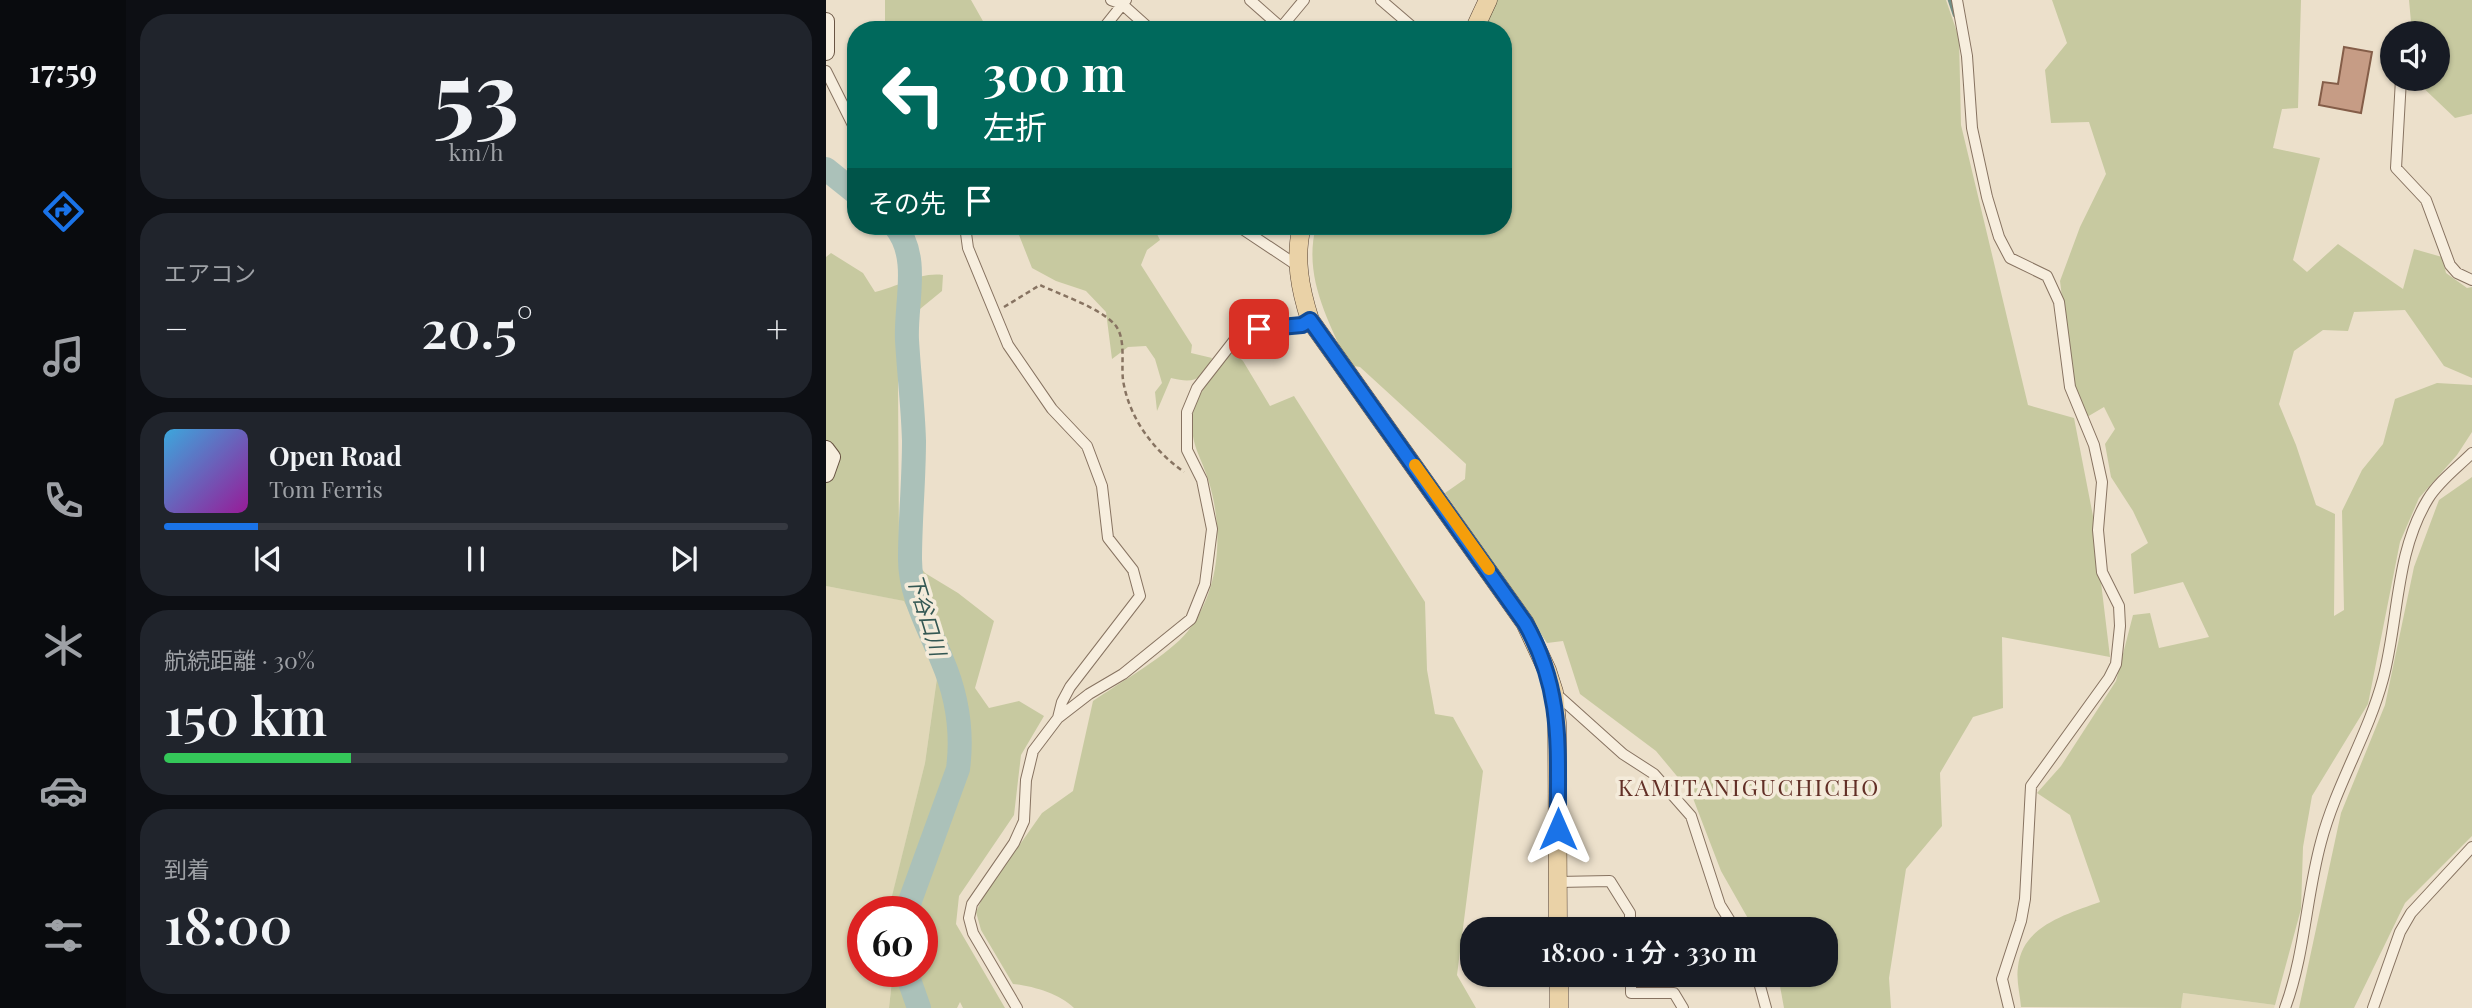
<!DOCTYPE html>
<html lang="ja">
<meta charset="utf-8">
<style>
body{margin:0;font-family:"Playfair Display","Noto Sans JP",serif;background:#20242c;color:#f1f3f6;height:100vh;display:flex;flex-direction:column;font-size:26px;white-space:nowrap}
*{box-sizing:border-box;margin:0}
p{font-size:23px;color:#9ea1a6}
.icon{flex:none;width:38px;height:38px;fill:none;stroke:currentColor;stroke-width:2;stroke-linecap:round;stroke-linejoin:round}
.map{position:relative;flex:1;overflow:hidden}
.drawer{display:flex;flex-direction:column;gap:14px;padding:14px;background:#0d0f14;width:700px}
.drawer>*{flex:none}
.banner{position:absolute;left:21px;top:21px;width:665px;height:214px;border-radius:28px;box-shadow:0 2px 5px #0004;background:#00695c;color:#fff;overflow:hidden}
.buttons{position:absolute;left:1554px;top:21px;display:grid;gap:14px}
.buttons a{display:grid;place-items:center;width:70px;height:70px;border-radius:50%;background:#171b24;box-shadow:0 2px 5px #0004;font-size:35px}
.speed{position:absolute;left:21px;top:896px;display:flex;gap:14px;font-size:35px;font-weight:700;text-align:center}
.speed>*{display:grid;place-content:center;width:91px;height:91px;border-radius:50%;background:#171b24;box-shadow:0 2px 5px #0004;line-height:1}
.speed .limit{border:10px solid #d22;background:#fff;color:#111}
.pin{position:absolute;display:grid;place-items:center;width:60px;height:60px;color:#fff;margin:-30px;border-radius:14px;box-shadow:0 4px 10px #0006}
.me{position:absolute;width:77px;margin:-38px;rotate:0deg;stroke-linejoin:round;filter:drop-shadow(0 0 5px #0008)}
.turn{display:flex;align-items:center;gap:24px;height:147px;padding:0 21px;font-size:32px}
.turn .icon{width:91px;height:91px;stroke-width:2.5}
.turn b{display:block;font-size:49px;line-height:60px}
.then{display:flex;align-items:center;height:66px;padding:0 21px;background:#0003;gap:14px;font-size:26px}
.big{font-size:52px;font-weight:600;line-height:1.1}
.drawer .card{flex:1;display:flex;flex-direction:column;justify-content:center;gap:10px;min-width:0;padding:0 24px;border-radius:28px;background:#20242c}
.drawer .dial{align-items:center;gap:0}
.dial b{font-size:91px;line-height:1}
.song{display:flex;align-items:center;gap:21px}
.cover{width:84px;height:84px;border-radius:10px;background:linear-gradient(135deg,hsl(200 70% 55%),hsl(300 70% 35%))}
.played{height:7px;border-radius:4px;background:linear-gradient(90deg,#1a73e8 15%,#363941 15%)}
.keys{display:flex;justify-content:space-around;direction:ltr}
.heat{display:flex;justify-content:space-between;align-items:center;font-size:38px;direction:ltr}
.charge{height:10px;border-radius:5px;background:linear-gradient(90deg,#34c759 30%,#363941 0)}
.trip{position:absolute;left:634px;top:917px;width:378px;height:70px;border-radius:28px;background:#171b24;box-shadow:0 2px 5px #0004;font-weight:600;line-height:70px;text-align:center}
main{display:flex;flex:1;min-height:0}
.tab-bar{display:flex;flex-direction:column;width:126px;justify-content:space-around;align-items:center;background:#090b0e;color:#9ea1a6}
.tab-bar .icon{width:49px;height:49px}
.tab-bar .on{color:#1a73e8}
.tab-bar b{font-size:32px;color:#f1f3f6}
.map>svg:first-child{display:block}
.farmland{fill:#e1d8b9}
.green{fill:#c7c9a0}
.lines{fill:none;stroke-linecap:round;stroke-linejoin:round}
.stream{stroke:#728f86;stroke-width:4.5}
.river{stroke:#abc1b9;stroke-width:24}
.building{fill:#c69c85;stroke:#845d48;stroke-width:2}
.minor-casing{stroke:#877361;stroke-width:12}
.secondary-casing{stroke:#695443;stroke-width:18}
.primary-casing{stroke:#564234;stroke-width:19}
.path{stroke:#877361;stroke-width:2.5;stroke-dasharray:5 3.5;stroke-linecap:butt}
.minor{stroke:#f7eede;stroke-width:10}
.secondary{stroke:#f7eede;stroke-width:16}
.primary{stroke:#ead2a7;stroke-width:18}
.route-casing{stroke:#114b97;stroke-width:18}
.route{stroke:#1a73e8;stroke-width:12}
.slow{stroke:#f59e0b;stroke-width:12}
.labels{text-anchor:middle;stroke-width:7;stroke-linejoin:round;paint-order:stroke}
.water-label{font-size:21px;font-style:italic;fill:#335753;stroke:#f4ebda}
.quarter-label{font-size:23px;letter-spacing:2px;fill:#622f26;stroke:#f4ebda}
</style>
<main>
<nav class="tab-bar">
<b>17:59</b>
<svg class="icon on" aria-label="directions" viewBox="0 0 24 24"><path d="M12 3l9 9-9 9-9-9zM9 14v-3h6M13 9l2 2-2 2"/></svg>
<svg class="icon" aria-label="music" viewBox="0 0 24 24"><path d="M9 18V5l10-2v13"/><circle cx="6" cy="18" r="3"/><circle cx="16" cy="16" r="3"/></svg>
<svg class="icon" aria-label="phone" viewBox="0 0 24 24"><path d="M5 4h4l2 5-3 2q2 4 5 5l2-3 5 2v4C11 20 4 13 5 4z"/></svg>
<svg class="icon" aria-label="climate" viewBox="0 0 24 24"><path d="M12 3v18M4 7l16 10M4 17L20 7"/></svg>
<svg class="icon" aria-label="car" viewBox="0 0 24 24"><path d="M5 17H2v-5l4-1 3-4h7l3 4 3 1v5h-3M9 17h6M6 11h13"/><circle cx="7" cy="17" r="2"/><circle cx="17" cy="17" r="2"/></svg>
<svg class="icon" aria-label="filters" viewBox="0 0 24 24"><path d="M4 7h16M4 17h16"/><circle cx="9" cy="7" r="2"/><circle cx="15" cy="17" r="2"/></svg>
</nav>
<section class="drawer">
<div class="card dial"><b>53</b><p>km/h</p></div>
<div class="card"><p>エアコン</p>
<div class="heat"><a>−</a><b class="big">20.5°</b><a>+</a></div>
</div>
<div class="card">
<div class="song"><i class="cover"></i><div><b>Open Road</b><p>Tom Ferris</p></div></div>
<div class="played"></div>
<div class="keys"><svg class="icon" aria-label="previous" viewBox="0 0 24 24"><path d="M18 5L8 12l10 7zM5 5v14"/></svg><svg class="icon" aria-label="pause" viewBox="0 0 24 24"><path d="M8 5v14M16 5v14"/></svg><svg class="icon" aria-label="next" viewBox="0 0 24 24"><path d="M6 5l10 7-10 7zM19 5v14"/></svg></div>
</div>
<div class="card"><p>航続距離 · 30%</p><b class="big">150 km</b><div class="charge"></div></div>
<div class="card"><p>到着</p><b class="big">18:00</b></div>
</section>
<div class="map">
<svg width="1646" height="1008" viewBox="0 0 1646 1008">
<rect width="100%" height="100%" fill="#ece0cb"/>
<!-- farmland -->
<path class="farmland" d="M0,586L79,601L112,671L99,763L63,909L62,912H37V971H67L63,1008H0Z
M1356,993L1449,1005L1448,1008H1355Z"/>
<!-- green -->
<path class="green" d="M59,0H145L162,30H59Z
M670,0H1120L1133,38L1135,125L1202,405L1248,418L1267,516L1284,657L1176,637L1177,708L1147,717L1114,773L1116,826L1080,869L1063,978L1065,1008H958L952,975H999V929H928L895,871L865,793L830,751L754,694L737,641L721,643L619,493L639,479L640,464L534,367L522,365C502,319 477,277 490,226H677V30H655Z
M1226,0H1475L1472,108L1456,109L1447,148L1494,158L1467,260L1481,272L1512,244L1577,289L1588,249L1616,257L1620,273L1641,288L1646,287V378L1618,366L1579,310L1528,312L1522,331L1497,330L1468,351L1453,404L1470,445L1490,505L1509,514L1508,616L1518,610L1516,511L1536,470L1557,444L1569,399L1611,383L1646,385V432L1631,455L1593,498L1574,542L1542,704L1486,796L1477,847L1475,909L1449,1005L1357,993L1355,1008L1195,1007C1194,994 1190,980 1192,967C1196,926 1241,914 1274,902L1244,815L1211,793L1235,766L1290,681L1307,615L1324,613L1333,648L1383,637L1357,582L1308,594L1305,554L1322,543L1307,511L1285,477L1279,444L1289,429L1278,407L1261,417L1246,379L1234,281L1254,227L1280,174L1263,122L1225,123L1219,70L1241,43Z
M1583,0H1646V114L1629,118L1590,81V79H1612V33H1586Z
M182,226L328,228L334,240L321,250L315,265L366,345L365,353L386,358C377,380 368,384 345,378L331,411L329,392L336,383L329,359L320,346L302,347L286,359L280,312L260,291L230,281L206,268L193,235Z
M5,253L37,273L49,292C73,287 92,272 117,275L116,291L94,309L72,382L73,543L99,573L132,593L168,621L149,688L163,708L193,701L218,716L195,755L188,815L133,896L130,924L179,1008H137L134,1002L131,1008H63L67,971H96V912H62L99,763L112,671L78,601L0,586V257Z
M407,351L417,361L444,406L468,396L599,602L601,670L609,714L627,717L657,771L631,975L650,1008H248C234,994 207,986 187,984L155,930L150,912L157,897L216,813L247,791L267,701C293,683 343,655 362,631C395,589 398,529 382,479C374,454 363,443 367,413C370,394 394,366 407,351Z
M1646,477V836L1579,903L1528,1008H1473L1515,813L1559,705L1588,567L1613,500Z"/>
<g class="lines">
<!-- stream -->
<path class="stream" d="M1124,0L1129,15"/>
<!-- river -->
<path class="river" d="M0,169L30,193
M69,226C95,257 79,304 81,340C83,374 87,407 88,441C88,480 84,520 84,559C84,596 103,627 116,660C131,695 137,731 132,769L80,912
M80,971L93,1008"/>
</g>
<!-- building -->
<path class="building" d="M1518,47L1546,52L1535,113L1493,105L1497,82L1512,84Z"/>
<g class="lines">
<defs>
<path id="minor" d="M285,0L296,4L325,30
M424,0L458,30
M555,0L590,30
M1131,0L1141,56L1146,128L1161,197L1173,237L1184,258L1221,276L1233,302L1244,387L1268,445L1276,482L1272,530L1276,572L1293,606L1294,626L1290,664L1283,678L1205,786L1199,899L1195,921L1176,979L1183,1008
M276,30L300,0
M453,30L478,0
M0,71L30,131
M1575,79L1570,168L1600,200L1624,265L1631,273L1646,280
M139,226L142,248L182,345L226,409L261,446L276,486L282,538L307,570L314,596L244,687L236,702L232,718
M412,226L472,266
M728,692L797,754L828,774L865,816L894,905L909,929
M732,882L784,881L804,913V929
M805,975V993H848L857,1008
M931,975L940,1008
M191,1008L147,933L143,918L146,904L188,843L198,821L200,780L207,751L232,718L263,694L297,674L365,619L379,584L386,529L376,480L361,450V412L371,388L410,338L433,329L476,325L484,320
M1459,1008C1479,954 1480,897 1495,842C1510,785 1542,735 1557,679C1573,619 1569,553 1602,499C1613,481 1631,468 1646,453
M1547,1008L1574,932L1585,913L1646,847"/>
<path id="secondary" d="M0,21V52
M0,449L6,457L0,474"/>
<path id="primary" d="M648,30L662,0
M476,226C468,258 474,289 484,320L699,623L721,670L728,692L731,723L732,929
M733,975V1008"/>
</defs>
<!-- minor casing -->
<use href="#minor" class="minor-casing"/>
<!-- secondary casing -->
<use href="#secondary" class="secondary-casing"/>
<!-- primary casing -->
<use href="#primary" class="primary-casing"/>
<!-- path -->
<path class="path" d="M178,307L214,285C233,294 277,309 290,326C300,340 295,363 297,380C303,418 327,450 358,472"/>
<!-- minor -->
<use href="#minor" class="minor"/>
<!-- secondary -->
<use href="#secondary" class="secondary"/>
<!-- primary -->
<use href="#primary" class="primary"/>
</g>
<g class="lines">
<defs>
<path id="route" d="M433,329L476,325L484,320L699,623C739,693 731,752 732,829"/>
</defs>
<!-- route casing -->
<use href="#route" class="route-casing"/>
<!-- route -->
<use href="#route" class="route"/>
<!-- slow -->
<path class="slow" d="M589,465L663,569"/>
</g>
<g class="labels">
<!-- water labels -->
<g class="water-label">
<text transform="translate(100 615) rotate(73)" y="7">下谷口川</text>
</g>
<!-- quarter labels -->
<g class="quarter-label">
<text x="923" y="796">KAMITANIGUCHICHO</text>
</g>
</g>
</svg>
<div class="buttons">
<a><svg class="icon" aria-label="sound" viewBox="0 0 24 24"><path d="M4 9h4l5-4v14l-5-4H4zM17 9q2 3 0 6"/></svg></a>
</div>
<div class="speed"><div class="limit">60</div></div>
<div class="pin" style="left:433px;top:329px;background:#d93025"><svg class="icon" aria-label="arrive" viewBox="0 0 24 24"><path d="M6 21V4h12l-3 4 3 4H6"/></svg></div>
<svg class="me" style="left:732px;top:829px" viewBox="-20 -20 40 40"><path d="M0-17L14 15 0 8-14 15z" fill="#1a73e8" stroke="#fff" stroke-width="4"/></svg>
<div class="trip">18:00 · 1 分 · 330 m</div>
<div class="banner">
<div class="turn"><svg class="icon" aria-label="left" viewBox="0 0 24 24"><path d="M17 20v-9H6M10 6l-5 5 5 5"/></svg><div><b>300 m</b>左折</div></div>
<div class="then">その先<svg class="icon" aria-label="arrive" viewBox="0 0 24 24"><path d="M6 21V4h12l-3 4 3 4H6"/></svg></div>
</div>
</div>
</main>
